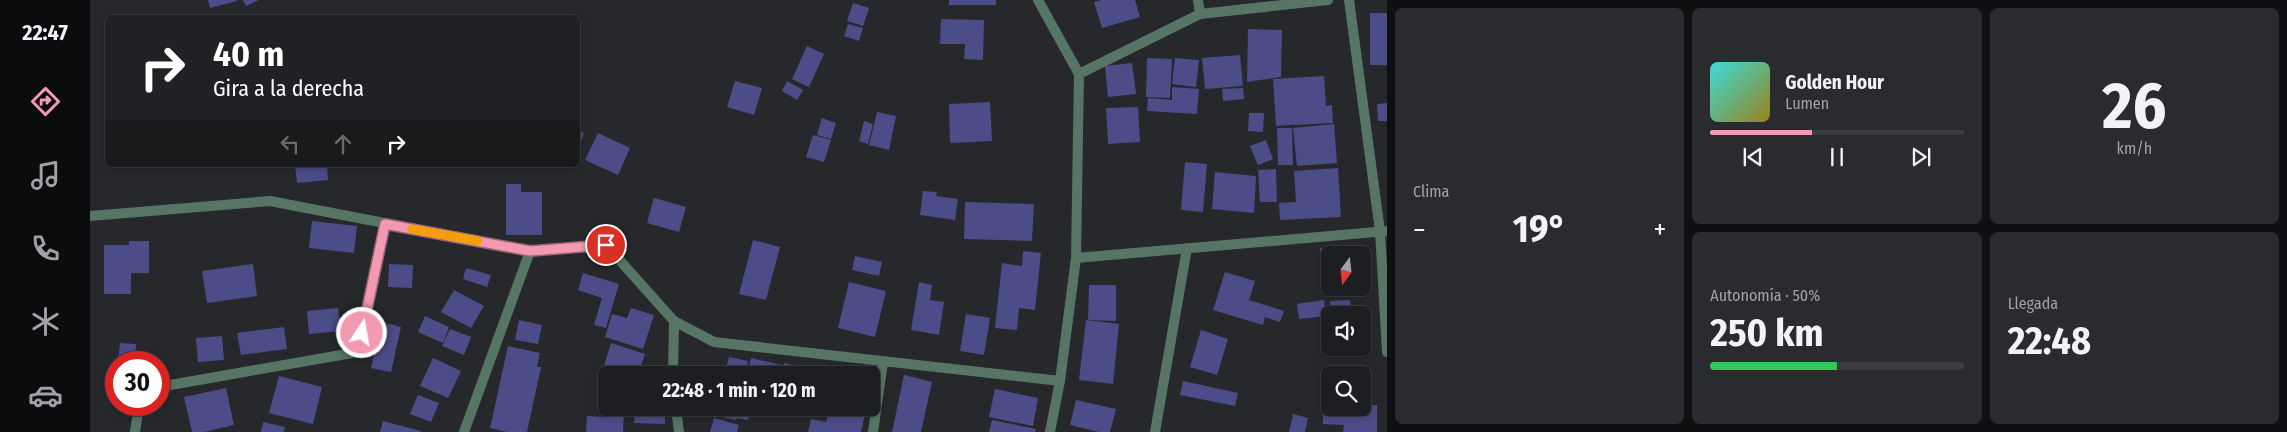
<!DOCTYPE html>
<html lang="es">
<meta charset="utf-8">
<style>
body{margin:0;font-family:"Fira Sans Condensed",sans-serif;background:#292b2e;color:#f1f3f6;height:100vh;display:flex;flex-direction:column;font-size:19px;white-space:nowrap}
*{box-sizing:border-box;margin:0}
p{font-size:16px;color:#a0a2a5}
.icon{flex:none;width:28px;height:28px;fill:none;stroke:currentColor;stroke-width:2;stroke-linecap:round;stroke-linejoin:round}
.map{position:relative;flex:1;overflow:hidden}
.sheet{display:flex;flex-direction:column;gap:8px;padding:8px;background:#0f1012;width:900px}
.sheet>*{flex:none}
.top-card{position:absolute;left:15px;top:15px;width:475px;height:152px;border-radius:8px;box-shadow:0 2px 8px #0003,0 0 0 1px #3a3c3f;background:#202124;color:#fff;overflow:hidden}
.needle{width:32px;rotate:195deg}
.buttons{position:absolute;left:1231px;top:246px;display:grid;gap:10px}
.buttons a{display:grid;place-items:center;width:50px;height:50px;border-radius:8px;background:#1c1e21;box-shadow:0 2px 8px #0003,0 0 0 1px #3a3c3f;font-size:25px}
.speed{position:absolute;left:15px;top:351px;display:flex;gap:10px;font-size:25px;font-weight:700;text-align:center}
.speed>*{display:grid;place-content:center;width:65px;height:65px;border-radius:50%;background:#1c1e21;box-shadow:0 2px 8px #0003,0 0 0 1px #3a3c3f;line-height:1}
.speed .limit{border:8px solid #d22;background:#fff;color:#111}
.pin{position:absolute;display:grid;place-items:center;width:42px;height:42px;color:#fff;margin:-21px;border:2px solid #fff;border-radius:50%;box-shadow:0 1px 5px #0007}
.me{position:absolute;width:55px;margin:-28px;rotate:12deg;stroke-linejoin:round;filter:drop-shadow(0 0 4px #0008)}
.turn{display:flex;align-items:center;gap:18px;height:105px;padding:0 25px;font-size:22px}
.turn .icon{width:65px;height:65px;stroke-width:2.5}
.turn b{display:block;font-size:35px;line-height:42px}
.lanes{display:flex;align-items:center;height:48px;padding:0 25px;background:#0003;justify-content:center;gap:25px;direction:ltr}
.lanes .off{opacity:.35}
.big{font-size:38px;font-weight:700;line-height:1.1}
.sheet .tile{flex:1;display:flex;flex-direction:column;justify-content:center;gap:8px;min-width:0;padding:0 18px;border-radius:8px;background:#292b2e}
.sheet .dial{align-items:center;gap:0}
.dial b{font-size:65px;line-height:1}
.song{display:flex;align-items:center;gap:15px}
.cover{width:60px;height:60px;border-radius:8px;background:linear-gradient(135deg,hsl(180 70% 55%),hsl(50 70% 35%))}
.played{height:5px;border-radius:2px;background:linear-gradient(90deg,#f19ab2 40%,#3a3c3f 40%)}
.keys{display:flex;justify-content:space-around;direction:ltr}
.heat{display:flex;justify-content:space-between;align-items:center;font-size:28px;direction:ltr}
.charge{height:8px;border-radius:4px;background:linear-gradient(90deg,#34c759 50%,#3a3c3f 0)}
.sheet .tiles{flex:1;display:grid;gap:8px;grid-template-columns:repeat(3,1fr)}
.tile:first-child{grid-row:span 2}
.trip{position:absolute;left:508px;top:366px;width:282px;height:50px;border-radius:8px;background:#1c1e21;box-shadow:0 2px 8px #0003,0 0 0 1px #3a3c3f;font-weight:700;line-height:50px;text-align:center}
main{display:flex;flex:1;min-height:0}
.dock{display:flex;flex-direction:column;width:90px;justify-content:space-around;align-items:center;background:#0b0c0d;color:#a0a2a5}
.dock .icon{width:35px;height:35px}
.dock .selected{color:#f19ab2}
.dock b{font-size:22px;color:#f1f3f6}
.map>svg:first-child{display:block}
.building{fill:#4c4c89}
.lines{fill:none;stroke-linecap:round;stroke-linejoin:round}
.minor{stroke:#577564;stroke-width:10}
.route-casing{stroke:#9d6474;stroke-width:12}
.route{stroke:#f19ab2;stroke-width:9}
.slow{stroke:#f59e0b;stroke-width:9}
</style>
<main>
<nav class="dock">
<b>22:47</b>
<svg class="icon selected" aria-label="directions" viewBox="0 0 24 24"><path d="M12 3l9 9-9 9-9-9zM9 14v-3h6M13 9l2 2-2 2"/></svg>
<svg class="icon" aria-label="music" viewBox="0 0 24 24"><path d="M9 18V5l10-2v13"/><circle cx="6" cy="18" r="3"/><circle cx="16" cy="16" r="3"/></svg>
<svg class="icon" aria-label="phone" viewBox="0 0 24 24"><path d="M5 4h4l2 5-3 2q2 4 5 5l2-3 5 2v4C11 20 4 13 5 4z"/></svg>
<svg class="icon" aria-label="climate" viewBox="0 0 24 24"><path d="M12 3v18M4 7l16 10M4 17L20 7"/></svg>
<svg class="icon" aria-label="car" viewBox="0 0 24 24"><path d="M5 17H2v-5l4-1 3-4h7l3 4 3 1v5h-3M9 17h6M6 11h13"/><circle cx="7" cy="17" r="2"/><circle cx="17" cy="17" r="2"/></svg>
</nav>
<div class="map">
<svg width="1297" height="432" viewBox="0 0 1297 432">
<rect width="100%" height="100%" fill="#26282c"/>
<!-- building -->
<path class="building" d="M118,0H147V1L120,8Z
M153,0H169L156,6Z
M859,0H906V5H859Z
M1011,0H1045L1050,17L1012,28L1004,2Z
M763,3L779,8L773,26L757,21Z
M1280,13H1297V65H1280Z
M851,19L894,20L893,60L874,59L875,44H850Z
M758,24L773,28L769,41L754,36Z
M1158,29L1192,30L1191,77L1157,82Z
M717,46L734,54L719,87L702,79Z
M1150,55L1153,86L1115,89L1112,58Z
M1057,58L1082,59L1080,98L1056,97Z
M1085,58L1109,60L1106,87L1082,84Z
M1042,63L1046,94L1018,97L1015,66Z
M1234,76L1236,106L1242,105L1243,123L1203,125L1202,123V125L1186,126L1183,79Z
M645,81L672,88L664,115L637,107Z
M697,81L713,90L707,100L692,91Z
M1082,87L1109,89L1107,114L1057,111L1058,98L1082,100Z
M1153,88L1154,99L1133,101L1132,89Z
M900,102L902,141L860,143L859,104Z
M1297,103V121H1288L1287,104Z
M1048,107L1050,142L1018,144L1016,108Z
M787,112L806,116L799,150L779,145Z
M1159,113H1174L1173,132L1158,131Z
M732,118L746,123L741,139L727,135Z
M774,121L783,124L778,144L769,141Z
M1244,124L1247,163L1207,166L1203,128Z
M1187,128H1202L1203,165H1188Z
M488,131L494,133L488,149Z
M508,133L540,148L528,175L495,160Z
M723,135L741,140L734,162L716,157Z
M1176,140L1183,159L1168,165L1160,146Z
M1095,162L1117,164L1113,212L1091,210Z
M205,165H237L238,180L207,183Z
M1248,168L1251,217L1190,220L1189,203L1206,202L1204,171Z
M1186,169L1187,202H1170L1168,170Z
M1125,172L1166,176L1164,213L1122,209Z
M416,184H431V192H452V235H416Z
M833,191L847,192L846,196L868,199L865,220L830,215Z
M564,198L596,207L589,232L557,223Z
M875,202L944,204L942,241L874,239Z
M222,221L267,226L264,253L219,248Z
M663,240L690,247L676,300L649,294Z
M39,241H59V273H41V294H14V245H39Z
M1255,247V255H1240V288L1251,289L1233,290L1230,248Z
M933,251L951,253L945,310L929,308L927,330L905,328L912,263L932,266Z
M765,256L792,262L789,276L762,270Z
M163,264L167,296L117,303L112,271Z
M299,264L323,265L322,288L298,287Z
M376,268L401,275L397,287L373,279Z
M1135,272L1165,281L1159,300L1194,311L1190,322L1175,317L1173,325L1123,310Z
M493,273L529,284L516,328L504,325L512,298L488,290Z
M759,282L796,291L785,337L748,328Z
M829,282L842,285L840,300L854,302L849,335L821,330Z
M999,285H1026V321L998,320Z
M364,290L394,306L381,328L351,312Z
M1234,300L1236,316L1209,319L1207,304Z
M1260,300L1262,315H1241L1240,301Z
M248,308L251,331L219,334L217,311Z
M541,308L564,315L553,349L515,337L522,314L537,318Z
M876,314L900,318L894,355L870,351Z
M335,316L359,327L353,343L328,332Z
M429,320L452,325L448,344L425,340Z
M996,320L1029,324L1023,384L989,380Z
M291,322L311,327L301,372L281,368Z
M194,327L197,349L151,355L147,333Z
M360,329L381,337L374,355L352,346Z
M1111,330L1138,339L1127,375L1100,367Z
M132,336L134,360L108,362L106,338Z
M30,343L46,344L45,362H28Z
M521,343L555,354L548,375H531L513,369Z
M418,346L450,353L447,367H451L437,432H417L400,428Z
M1244,348H1264L1265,350L1244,351Z
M639,357L658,361L655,375H634Z
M343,358L371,371L358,398L330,386Z
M661,358L692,365L690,375H657Z
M694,363L704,365L703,375H692Z
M814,375L842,382L831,432H802Z
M189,376L232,387L223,424L179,413Z
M1093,381L1148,393L1145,406L1090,395Z
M136,388L144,425L114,432H102L94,397Z
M905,389L948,398L943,426L899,417Z
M328,395L349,403L341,422L320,414Z
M986,400L1026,409L1020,432H1009L980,425Z
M1233,404H1240V408H1272V405H1287V432H1253L1254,425L1233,424Z
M627,408H661L658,420L647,418L646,420L625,415Z
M740,408L776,409L771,432H718L721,419L736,422Z
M515,411L534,412L533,432H496L497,416L515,417Z
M545,412L575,414V424L544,423Z
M1203,414L1218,418L1215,432H1199Z
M624,418L649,425L647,432H620Z
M902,420L946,429L945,432H899Z
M293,421L331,431V432H290Z
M173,422L195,427L194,432H171Z"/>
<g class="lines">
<!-- minor -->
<path class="minor" d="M948,0L989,74L986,258L970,381L960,432
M1108,0L1110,14
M1259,0L1290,231L1297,352
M989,74L1110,14L1238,0
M0,216L180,201L440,251L516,245L584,321L624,342L970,381
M986,258L1297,231
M583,375L584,321
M69,387L268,352L295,224
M586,408L589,432
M45,432L49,405
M374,432L440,251
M783,432L793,362
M1065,432L1097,248"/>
</g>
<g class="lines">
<defs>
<path id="route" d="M272,333L295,224L440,251L516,245"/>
</defs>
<!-- route casing -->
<use href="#route" class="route-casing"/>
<!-- route -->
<use href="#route" class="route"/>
<!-- slow -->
<path class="slow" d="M322,229L388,241"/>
</g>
</svg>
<div class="buttons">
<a><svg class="needle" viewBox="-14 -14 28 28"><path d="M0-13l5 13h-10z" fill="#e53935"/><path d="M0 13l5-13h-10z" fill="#a0a2a5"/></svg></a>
<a><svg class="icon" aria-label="sound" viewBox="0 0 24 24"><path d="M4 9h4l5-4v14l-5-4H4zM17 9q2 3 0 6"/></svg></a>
<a><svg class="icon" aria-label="search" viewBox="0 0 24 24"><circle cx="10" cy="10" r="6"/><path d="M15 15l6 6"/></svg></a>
</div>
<div class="speed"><div class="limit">30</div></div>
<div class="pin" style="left:516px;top:245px;background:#d93025"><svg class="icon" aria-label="arrive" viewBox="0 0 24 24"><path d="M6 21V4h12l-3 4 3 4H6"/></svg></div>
<svg class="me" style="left:272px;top:333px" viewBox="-20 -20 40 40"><circle r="17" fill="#f19ab2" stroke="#fff" stroke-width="3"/><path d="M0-11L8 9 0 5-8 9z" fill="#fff"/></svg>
<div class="trip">22:48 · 1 min · 120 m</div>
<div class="top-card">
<div class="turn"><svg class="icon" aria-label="right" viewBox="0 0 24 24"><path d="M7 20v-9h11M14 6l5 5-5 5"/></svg><div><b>40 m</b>Gira a la derecha</div></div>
<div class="lanes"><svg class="icon off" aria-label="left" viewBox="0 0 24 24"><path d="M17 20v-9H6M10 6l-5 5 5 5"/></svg><svg class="icon off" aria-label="ahead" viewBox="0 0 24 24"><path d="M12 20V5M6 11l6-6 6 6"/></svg><svg class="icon" aria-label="right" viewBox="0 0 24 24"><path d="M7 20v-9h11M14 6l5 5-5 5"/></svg></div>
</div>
</div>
<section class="sheet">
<div class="tiles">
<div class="tile"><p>Clima</p>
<div class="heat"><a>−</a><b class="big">19°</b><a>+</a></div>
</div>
<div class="tile">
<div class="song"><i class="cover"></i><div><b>Golden Hour</b><p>Lumen</p></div></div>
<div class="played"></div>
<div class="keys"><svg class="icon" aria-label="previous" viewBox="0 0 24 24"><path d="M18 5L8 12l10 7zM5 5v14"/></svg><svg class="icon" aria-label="pause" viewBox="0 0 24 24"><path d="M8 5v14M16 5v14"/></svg><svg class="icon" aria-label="next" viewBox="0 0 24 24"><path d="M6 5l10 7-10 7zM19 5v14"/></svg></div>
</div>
<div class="tile dial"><b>26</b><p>km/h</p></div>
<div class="tile"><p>Autonomía · 50%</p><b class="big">250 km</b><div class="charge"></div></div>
<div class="tile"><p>Llegada</p><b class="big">22:48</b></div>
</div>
</section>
</main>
